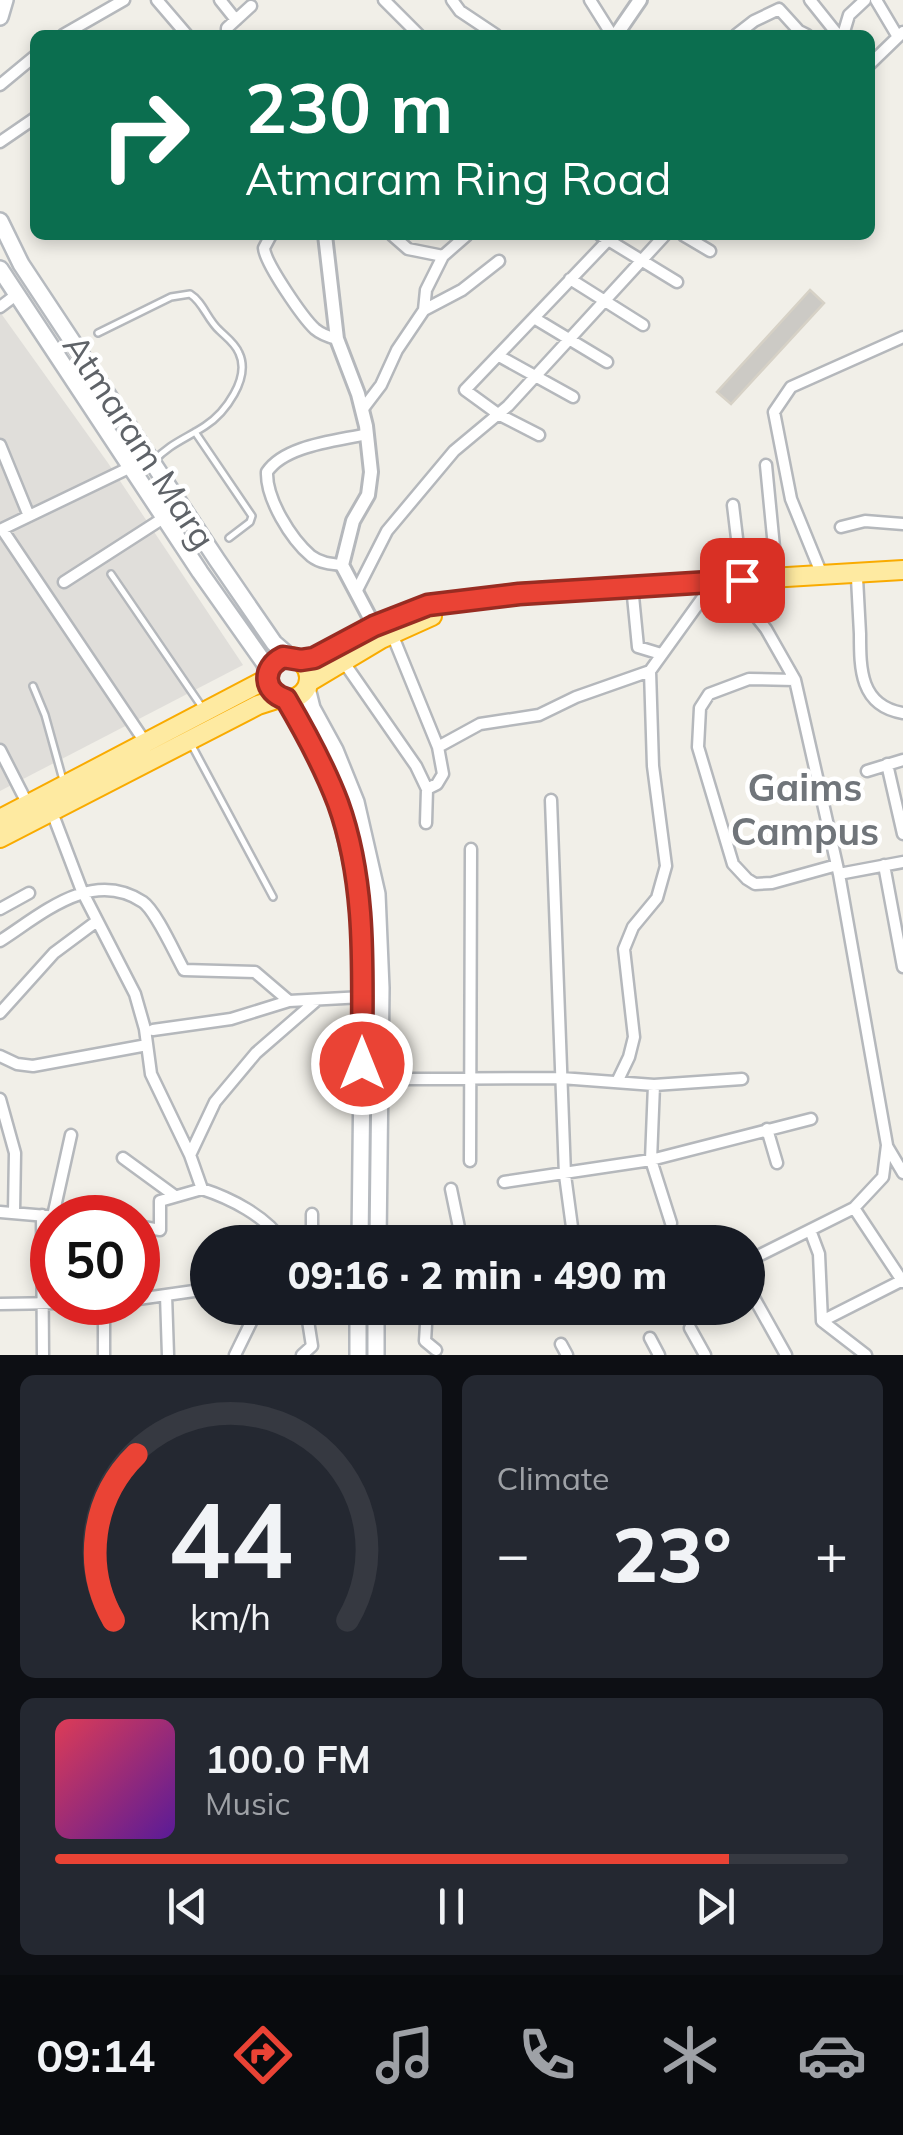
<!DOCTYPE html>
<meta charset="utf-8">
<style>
body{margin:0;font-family:Mulish,sans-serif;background:#242831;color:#f1f3f6;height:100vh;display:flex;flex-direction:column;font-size:38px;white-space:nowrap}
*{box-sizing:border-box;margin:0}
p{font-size:32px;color:#9ea1a6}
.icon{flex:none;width:55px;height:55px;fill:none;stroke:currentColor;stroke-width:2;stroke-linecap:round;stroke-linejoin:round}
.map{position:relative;height:1355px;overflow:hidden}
.drawer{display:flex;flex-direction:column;gap:20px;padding:20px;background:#0d0f14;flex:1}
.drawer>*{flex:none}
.top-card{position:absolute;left:30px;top:30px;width:845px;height:210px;border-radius:15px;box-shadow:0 5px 15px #0003;background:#0b6e4f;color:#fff;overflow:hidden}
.speed{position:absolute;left:30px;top:1195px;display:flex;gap:20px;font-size:50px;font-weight:700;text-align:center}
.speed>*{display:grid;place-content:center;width:130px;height:130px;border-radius:50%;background:#171b24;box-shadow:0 5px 15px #0003;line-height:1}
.speed .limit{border:15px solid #d22;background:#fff;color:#111}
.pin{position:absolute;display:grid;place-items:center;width:85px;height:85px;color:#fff;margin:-42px;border-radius:20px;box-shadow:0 5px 15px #0006}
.me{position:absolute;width:110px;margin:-55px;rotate:0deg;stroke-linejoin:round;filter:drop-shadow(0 0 8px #0008)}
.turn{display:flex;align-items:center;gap:35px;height:210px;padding:0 50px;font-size:45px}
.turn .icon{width:130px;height:130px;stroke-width:2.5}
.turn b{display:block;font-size:70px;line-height:85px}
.big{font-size:75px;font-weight:800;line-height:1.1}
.drawer .widget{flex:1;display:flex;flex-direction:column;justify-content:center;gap:15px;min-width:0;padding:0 35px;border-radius:15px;background:#242831}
.drawer .dial{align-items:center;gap:0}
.dial svg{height:260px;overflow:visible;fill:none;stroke:#363941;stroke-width:7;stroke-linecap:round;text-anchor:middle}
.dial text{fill:#f1f3f6;stroke:none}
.song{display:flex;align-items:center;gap:30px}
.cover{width:120px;height:120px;border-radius:15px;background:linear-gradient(135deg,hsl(350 70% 55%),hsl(270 70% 35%))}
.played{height:10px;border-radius:5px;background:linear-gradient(90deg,#ea4335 85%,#363941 85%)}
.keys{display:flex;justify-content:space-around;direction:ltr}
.heat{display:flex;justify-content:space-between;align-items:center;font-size:55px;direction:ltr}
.drawer .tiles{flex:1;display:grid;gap:20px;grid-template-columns:1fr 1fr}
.widget:last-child{grid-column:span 2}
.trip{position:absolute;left:190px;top:1225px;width:575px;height:100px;border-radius:50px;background:#171b24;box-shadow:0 5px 15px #0003;font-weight:800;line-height:100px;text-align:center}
.menu{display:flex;height:160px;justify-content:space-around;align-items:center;background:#090b0e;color:#9ea1a6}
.menu .icon{width:70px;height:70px}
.menu .active{color:#ea4335}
.menu b{font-size:45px;color:#f1f3f6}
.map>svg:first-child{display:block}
.industrial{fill:#e0deda}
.building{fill:#cccac5;stroke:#d6d1c6;stroke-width:2.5}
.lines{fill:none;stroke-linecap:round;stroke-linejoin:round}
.service-casing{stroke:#b5b8bc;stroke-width:10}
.minor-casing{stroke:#b5b8bc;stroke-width:15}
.tertiary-casing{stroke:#b5b8bc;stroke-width:18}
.secondary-casing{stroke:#b6babf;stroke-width:20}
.trunk-casing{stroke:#f9ab00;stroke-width:22}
.service{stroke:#fff;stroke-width:5}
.minor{stroke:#fff;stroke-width:10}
.tertiary{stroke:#fff;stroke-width:12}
.secondary{stroke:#fff;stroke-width:15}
.trunk{stroke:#feeaa1;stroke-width:18}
.route-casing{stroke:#982c22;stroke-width:25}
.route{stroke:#ea4335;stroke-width:18}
.labels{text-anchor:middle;stroke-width:9;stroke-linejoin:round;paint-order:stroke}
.street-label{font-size:35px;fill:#5f6368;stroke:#fff}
.neighbourhood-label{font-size:38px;font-weight:bold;fill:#70757a;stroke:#fff}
</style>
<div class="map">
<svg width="903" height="1355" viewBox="0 0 903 1355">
<rect width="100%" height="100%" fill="#f1efe8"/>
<!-- industrial -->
<path class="industrial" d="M0,312L108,463L243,665L0,791Z"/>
<!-- building -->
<path class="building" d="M810,290L824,303L731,404L717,392Z"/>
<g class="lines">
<defs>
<path id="service" d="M98,333L171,297L190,294C203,302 207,319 219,330C226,337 235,343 239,353C251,378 225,413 205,426C187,438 169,444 154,461
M195,432L252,516L250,522L229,538
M111,574L204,710
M33,686L45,715L63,780
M190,742L273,897"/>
<path id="minor" d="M157,0L187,35
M220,0L236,20
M384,0L419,35
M452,0L460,11L496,35
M590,0L612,35
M810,0L838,35
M876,0L898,37
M63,35L124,0
M227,35V28L251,6
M736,35L754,21L779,9L799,31L807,35
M843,35L849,15L865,0
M870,64L903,32
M0,85L35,56
M0,142L35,118
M271,235L264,248C265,263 303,318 315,329C322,335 329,337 337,339
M392,235L408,249L443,256
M600,235L677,282
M683,235L710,251
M570,279L643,325
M0,307L16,295
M424,310L462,290L499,261
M534,318L607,362
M499,356L573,397
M362,410L381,385L397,350L424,310L426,290L443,256L467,235
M539,435L498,414L465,390L613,235
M0,445L29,516
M766,465L777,578
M733,505L742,580
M841,527L865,521L903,524
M2,529L143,739
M0,530L133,466
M342,565C331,564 320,563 311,556C291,539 266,499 267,472C285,445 337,441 367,434
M822,575L791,499L774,412L791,387L903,337
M857,578C858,597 859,615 860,634C860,669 860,706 903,713
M728,581L766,629L795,680L839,874L887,1145L883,1177L854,1208L748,1261
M64,582L165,517
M632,586L638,647L661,654
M356,592L387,531L454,451L508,406L665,235
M392,634L438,747
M343,661L416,766L427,789L426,823
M795,680L749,679L709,694L700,708L698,747L733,864L747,879L755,884L772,883L837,865
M0,750L25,799
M887,764L903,834
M867,771L903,760
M427,789L437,784L443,774L438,747L480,724L539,715L576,697L650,671
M551,800L565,1175L574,1242
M55,820L82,891L135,994L145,1029L151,1074L190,1155L202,1189C230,1198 266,1216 283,1242
M884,865L903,967
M839,874L903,862
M0,909L29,893
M0,941C42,914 92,868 143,902C156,911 175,954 184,970L255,972L289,1001L363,997
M0,1013L54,953L97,921
M153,1030L231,1019L289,1001
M0,1056L17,1064L33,1066L147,1045
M380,1079L561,1078L654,1085L742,1079
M617,1082L629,1057L634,1037L624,949L633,927L657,898L666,866L653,766L650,671L714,582
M654,1085L651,1160L671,1223
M0,1099L15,1153L14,1212
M767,1129L777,1163
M887,1146L903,1173
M190,1155L215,1102L256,1053L317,1000
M123,1158L175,1196
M470,1161L471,849
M504,1182L651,1160L811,1119
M451,1189L462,1242
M854,1208L903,1282
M0,1212L70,1218
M42,1215L43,1355
M53,1216L71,1135
M138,1226L160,1230V1201L202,1189
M810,1230L819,1254L822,1321L866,1355
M312,1242V1214
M748,1287L786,1355
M166,1295L168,1355
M138,1299L208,1289
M0,1304L118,1302
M427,1308L425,1341L436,1350
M822,1321L903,1280
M690,1328L705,1355
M650,1338L659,1355
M561,1344L567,1355
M104,1355V1302
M235,1355L258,1308
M302,1355L312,1346L306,1308"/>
<path id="tertiary" d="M616,35L640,0
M325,235L337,339L358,394L366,426L371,472L368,495L353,521L342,565L371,620"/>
<path id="secondary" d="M0,17L5,0
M0,221L21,264L217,560L274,643L289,656
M0,269L200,572L265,664L267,673
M307,688L312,708L335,750L356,802L377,894L381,988L378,1242
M286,699L319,757L339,807L359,896L363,988L360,1242
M358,1308V1355
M376,1308V1355"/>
<path id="trunk" d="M267 678a21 21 0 1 1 42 0a21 21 0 1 1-42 0Z
M301,660L314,658L375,627L428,605L519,593L903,570
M309,682L381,639L432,616
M0,819L267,679
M0,838L258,705L280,698"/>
</defs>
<!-- service casing -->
<use href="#service" class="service-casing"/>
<!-- minor casing -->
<use href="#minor" class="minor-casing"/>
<!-- tertiary casing -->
<use href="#tertiary" class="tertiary-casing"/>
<!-- secondary casing -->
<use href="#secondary" class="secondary-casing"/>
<!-- trunk casing -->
<use href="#trunk" class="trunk-casing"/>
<!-- service -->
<use href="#service" class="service"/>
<!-- minor -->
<use href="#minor" class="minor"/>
<!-- tertiary -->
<use href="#tertiary" class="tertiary"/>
<!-- secondary -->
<use href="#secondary" class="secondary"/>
<!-- trunk -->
<use href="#trunk" class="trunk"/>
</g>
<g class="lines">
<defs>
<path id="route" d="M362,1064C362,977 368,886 338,803C324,766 306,733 286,699C263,692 261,668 283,657L301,660L314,658L374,626L428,605L519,594L742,580"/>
</defs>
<!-- route casing -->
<use href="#route" class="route-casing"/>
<!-- route -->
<use href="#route" class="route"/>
</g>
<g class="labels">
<!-- street labels -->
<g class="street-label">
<text transform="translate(139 442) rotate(57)" y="12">Atmaram Marg</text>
</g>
<!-- neighbourhood labels -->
<g class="neighbourhood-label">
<text x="805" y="801">Gaims<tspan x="805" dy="44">Campus</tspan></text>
</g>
</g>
</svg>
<div class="speed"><div class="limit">50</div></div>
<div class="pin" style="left:742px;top:580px;background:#d93025"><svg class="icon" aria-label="arrive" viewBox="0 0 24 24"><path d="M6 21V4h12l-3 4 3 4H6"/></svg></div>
<svg class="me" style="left:362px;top:1064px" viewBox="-20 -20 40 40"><circle r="17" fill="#ea4335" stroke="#fff" stroke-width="3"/><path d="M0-11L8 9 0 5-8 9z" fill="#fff"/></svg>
<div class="trip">09:16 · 2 min · 490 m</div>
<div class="top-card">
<div class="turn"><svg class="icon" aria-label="right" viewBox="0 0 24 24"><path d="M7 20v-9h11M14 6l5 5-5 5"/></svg><div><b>230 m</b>Atmaram Ring Road</div></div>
</div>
</div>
<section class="drawer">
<div class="tiles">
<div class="widget dial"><svg viewBox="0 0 100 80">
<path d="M14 69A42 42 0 1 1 86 69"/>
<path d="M14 69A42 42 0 0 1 21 18" stroke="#ea4335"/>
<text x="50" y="56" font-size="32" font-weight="700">44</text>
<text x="50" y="72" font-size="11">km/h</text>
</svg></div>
<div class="widget"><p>Climate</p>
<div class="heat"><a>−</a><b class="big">23°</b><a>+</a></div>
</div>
<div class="widget">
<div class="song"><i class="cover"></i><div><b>100.0 FM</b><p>Music</p></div></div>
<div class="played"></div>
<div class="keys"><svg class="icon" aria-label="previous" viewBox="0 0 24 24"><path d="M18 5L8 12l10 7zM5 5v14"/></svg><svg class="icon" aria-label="pause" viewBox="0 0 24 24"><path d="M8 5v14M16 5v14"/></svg><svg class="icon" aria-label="next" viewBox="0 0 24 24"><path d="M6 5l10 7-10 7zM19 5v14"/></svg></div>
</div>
</div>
</section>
<nav class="menu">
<b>09:14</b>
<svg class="icon active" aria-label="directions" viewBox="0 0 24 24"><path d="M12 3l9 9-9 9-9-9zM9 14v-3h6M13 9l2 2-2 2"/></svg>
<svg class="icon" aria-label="music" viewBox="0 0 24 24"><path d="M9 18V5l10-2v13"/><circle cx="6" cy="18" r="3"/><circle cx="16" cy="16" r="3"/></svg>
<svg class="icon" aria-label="phone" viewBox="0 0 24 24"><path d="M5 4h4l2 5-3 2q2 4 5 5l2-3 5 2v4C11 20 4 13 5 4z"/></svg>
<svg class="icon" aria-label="climate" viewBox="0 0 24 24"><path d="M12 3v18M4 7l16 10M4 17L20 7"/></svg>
<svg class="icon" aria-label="car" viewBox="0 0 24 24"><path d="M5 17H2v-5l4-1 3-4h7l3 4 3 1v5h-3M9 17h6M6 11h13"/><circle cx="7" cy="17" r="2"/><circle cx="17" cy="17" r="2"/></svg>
</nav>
